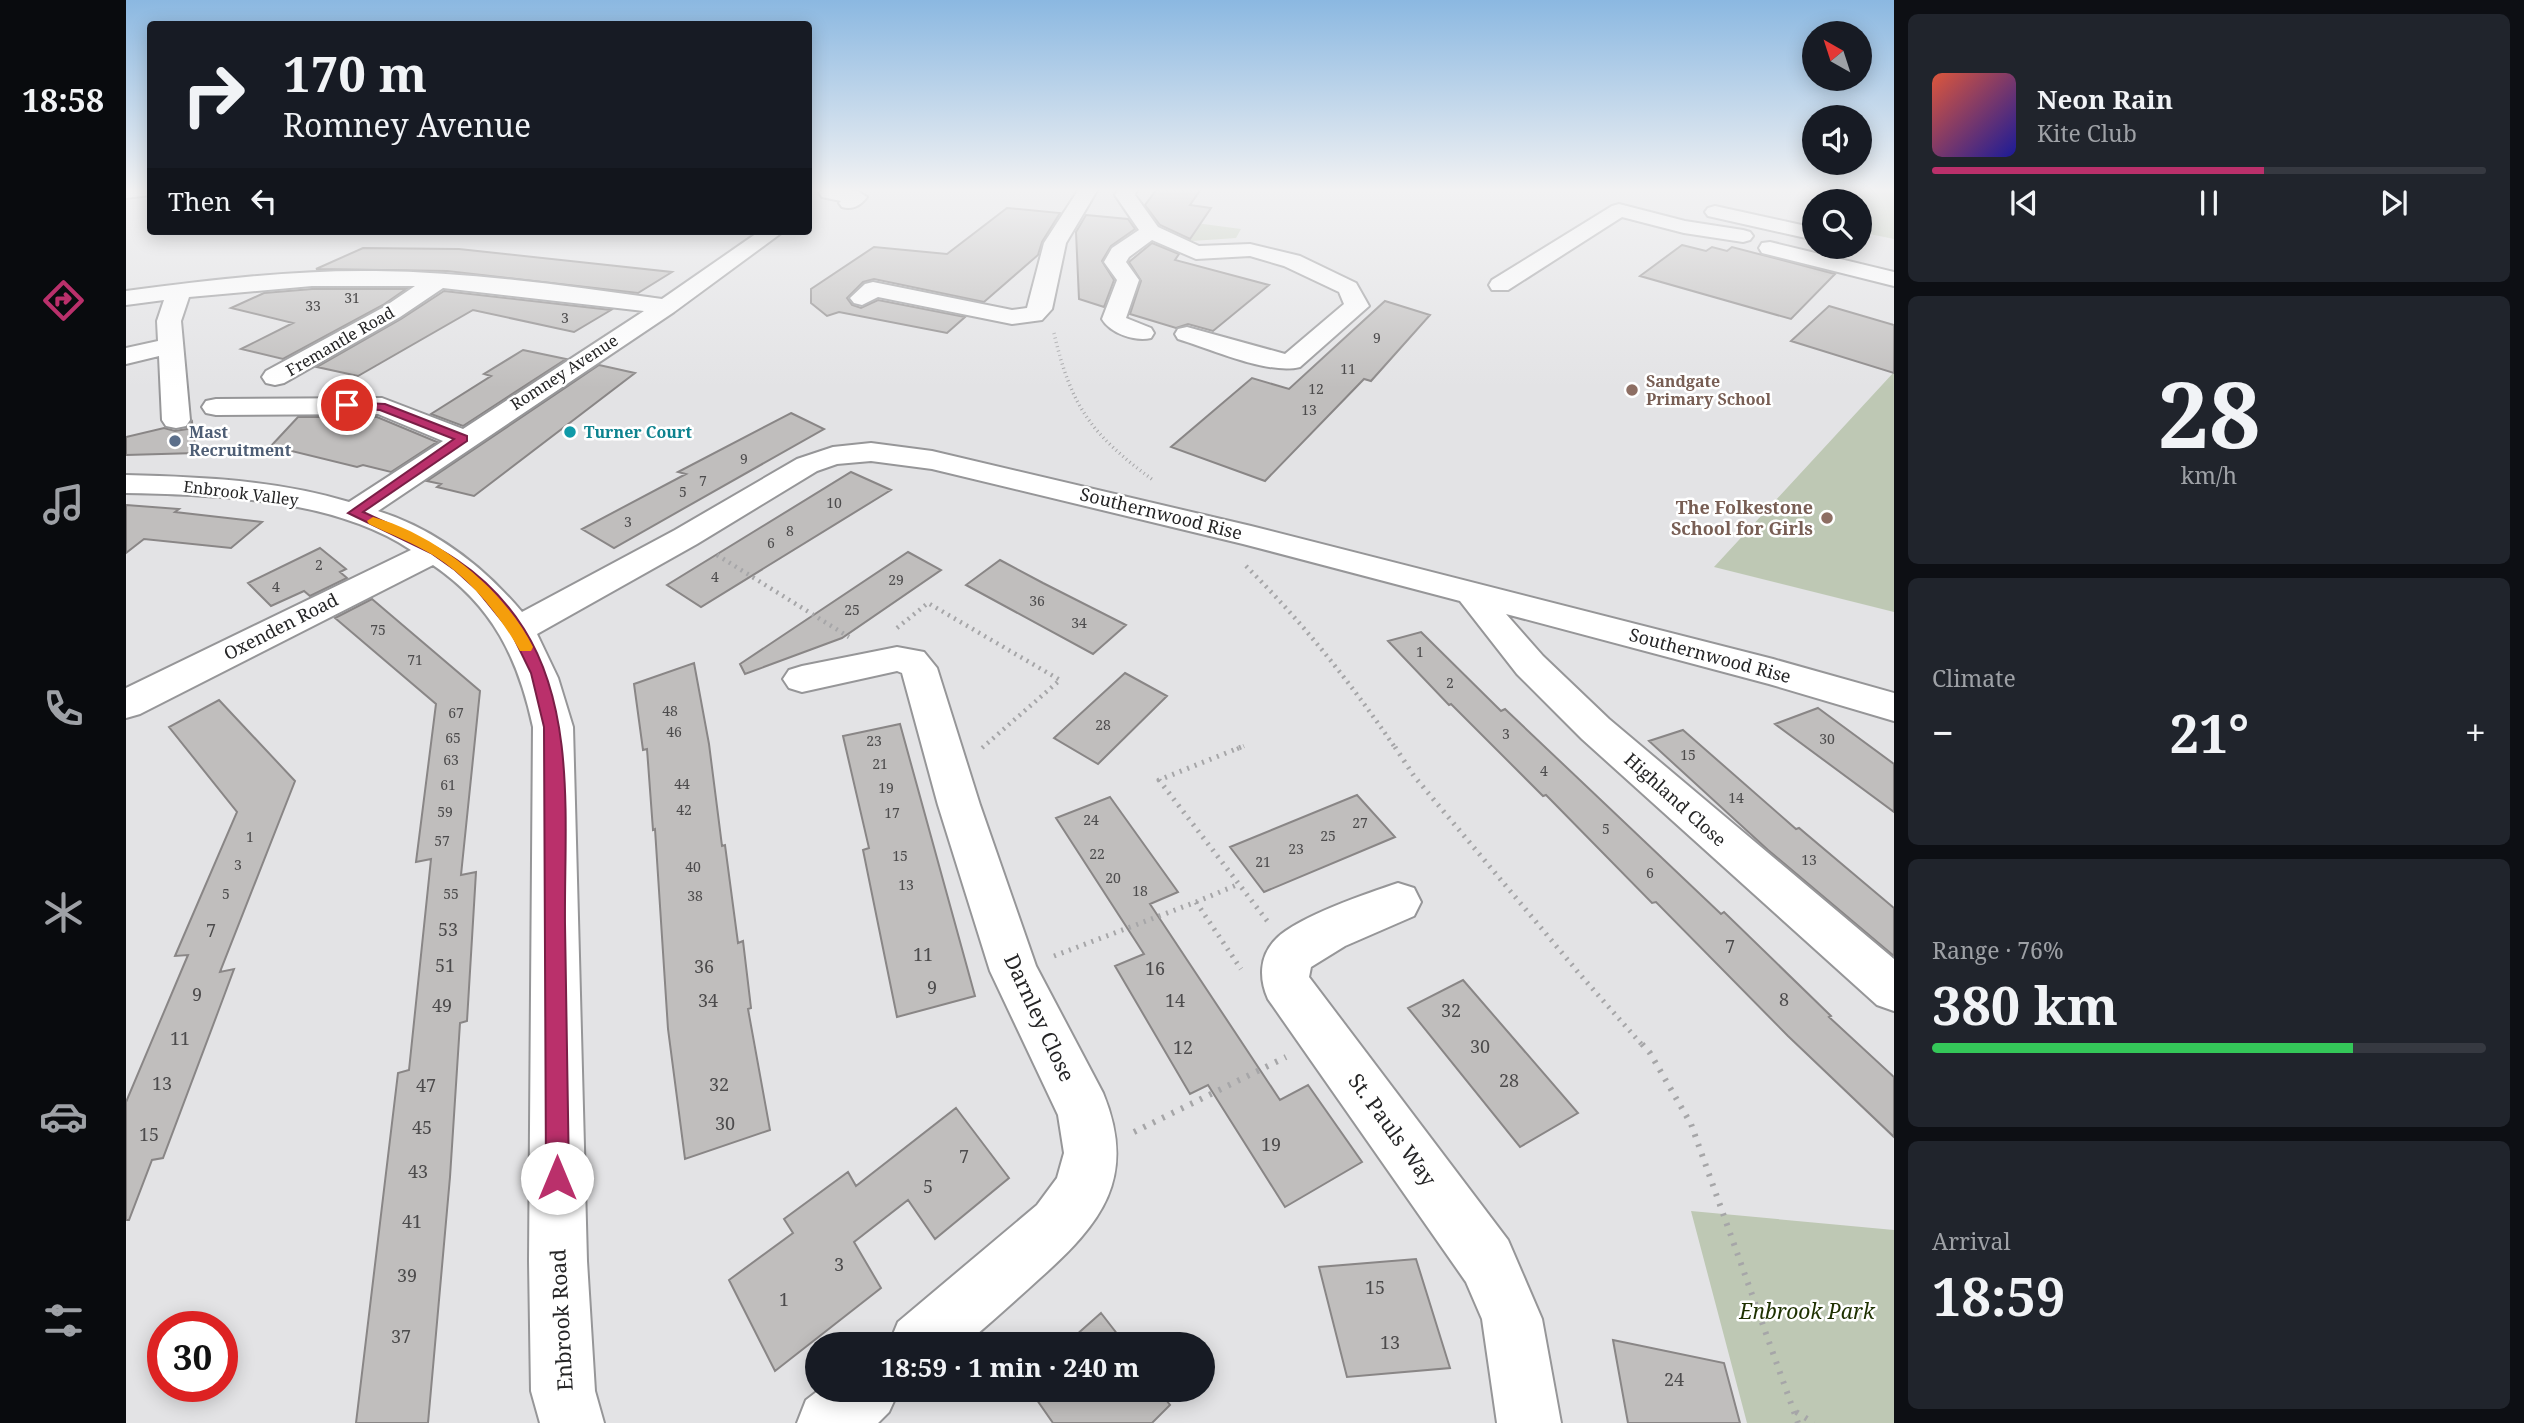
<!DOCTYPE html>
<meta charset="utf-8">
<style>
body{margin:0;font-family:"Noto Serif",serif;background:#20242c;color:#f1f3f6;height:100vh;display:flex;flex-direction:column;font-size:26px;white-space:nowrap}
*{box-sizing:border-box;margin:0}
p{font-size:23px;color:#9ea1a6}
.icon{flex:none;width:38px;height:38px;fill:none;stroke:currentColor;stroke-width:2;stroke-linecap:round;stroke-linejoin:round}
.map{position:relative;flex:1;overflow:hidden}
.panel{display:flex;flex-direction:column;gap:14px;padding:14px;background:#0d0f14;width:630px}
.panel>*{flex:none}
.top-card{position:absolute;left:21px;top:21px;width:665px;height:214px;border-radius:7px;box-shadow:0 4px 18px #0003;background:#171b24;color:#f1f3f6;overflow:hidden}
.needle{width:46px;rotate:321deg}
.fabs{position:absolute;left:1676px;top:21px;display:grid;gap:14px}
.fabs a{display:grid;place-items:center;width:70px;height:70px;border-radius:50%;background:#171b24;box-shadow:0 4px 18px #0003;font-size:35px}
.speed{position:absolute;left:21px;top:1311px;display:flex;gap:14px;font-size:35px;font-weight:700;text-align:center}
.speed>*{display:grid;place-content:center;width:91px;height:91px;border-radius:50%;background:#171b24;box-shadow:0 4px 18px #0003;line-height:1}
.speed .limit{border:10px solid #d22;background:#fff;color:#111}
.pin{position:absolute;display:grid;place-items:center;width:60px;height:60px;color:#fff;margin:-30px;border:4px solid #fff;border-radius:50%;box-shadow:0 2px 7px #0007}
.me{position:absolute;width:77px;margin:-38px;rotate:0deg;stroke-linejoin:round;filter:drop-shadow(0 0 5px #0008)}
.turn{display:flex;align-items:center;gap:24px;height:147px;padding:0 21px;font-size:32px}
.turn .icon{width:91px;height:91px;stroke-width:2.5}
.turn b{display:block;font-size:49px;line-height:60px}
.then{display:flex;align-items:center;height:66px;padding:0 21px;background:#0003;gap:14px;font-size:26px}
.big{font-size:52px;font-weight:700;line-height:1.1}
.panel .tile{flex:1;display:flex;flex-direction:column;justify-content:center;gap:10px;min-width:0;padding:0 24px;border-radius:10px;background:#20242c}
.panel .dial{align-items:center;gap:0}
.dial b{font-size:91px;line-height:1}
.song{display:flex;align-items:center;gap:21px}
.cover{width:84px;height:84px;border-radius:10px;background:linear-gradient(135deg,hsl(10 70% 55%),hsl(240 70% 35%))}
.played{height:7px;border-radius:4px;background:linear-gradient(90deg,#ba306b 60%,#363941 60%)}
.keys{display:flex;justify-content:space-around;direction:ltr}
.heat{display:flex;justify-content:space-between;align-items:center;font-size:38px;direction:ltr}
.charge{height:10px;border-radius:5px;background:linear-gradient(90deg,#34c759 76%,#363941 0)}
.trip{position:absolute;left:679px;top:1332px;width:410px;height:70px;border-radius:35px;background:#171b24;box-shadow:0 4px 18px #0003;font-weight:700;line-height:70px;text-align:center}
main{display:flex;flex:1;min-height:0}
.menu{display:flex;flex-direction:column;width:126px;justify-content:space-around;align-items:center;background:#090b0e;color:#9ea1a6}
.menu .icon{width:49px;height:49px}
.menu .current{color:#ba306b}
.menu b{font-size:32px;color:#f1f3f6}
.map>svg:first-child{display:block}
.green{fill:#bec8b4}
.building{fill:#c0bebd;stroke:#898686;stroke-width:2}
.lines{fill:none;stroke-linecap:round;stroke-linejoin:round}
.minor-casing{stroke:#969698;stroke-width:4}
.path-far3{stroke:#a6a6a8;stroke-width:3.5;stroke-dasharray:1 3.5;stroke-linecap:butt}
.path-far2{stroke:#a6a6a8;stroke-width:4.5;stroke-dasharray:2 5;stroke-linecap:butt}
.path-far1{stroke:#a6a6a8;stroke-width:5;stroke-dasharray:2 6;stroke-linecap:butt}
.path{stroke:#a6a6a8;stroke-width:6;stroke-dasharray:2.5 8;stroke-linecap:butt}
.minor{fill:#fff;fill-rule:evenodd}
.route{fill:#ba306b;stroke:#791f46;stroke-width:2}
.slow{fill:#f59e0b}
.education-dot{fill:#8d6e63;stroke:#fff;stroke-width:2.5}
.culture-dot{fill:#0f9aa8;stroke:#fff;stroke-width:2.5}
.service-dot{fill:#5c6f8a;stroke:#fff;stroke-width:2.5}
.labels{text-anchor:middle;stroke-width:5;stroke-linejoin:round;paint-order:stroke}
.number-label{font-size:14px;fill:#4c4b4c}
.far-street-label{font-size:16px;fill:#252526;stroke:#fff}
.far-education-label{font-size:16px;font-weight:bold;fill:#785e54;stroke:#fff;text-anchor:start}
.far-service-label{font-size:16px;font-weight:bold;fill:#4e5e75;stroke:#fff;text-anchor:start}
.far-culture-label{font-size:16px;font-weight:bold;fill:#0d838f;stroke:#fff;text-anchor:start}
.education-label{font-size:18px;font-weight:bold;fill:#785e54;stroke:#fff;text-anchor:end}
.street-label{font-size:18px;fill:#252526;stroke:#fff}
.near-number-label{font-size:18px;fill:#4c4b4c}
.near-street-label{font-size:21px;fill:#252526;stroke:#fff}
.near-park-label{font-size:21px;font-style:italic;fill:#1e3100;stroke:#fff}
</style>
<main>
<nav class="menu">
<b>18:58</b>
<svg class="icon current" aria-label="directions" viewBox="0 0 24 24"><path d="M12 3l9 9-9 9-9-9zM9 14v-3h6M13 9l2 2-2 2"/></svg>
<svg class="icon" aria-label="music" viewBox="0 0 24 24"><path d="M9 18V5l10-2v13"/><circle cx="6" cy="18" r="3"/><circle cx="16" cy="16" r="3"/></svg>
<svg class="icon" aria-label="phone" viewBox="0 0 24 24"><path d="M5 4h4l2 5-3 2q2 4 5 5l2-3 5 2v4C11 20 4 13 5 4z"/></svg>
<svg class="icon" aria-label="climate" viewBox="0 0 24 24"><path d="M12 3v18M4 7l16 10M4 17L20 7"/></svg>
<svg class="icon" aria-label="car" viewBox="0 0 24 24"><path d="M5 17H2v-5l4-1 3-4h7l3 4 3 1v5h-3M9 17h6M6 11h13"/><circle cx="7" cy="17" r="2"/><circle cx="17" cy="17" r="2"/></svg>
<svg class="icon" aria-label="filters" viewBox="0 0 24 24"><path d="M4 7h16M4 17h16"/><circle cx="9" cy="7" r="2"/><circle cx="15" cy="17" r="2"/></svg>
</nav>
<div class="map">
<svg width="1768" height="1423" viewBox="0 0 1768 1423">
<rect width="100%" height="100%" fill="#e3e3e5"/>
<!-- green -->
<path class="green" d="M1728,189H1768V239L1734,232V201H1726Z
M1032,218L1115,229L1110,238L1066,241Z
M1768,372V612L1588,567Z
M1565,1211L1768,1230V1423H1621Z"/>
<!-- building -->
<path class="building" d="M1031,189H1075L1064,205L1085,208L1064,239L1034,225L1019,205Z
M881,208L934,213L916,242L912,255L858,302L748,279L737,282L721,298L726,305L735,308L752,300L839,317L821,333L713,312L701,316L685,303V289L748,247L821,254Z
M960,215L1002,219L1009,229L985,246L976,261L988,280L978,307L953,299L950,232Z
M1026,243L1053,254L1049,260L1143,285L1087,331L1062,324L1050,328L1004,314L1015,281L1003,262Z
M1556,245L1580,251L1586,247L1601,251L1606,247L1709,274L1665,319L1514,276Z
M237,248L333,249L546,272L512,293L321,271L190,269Z
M186,289H280L257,305L157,359L115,349L167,323L105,308L138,293Z
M318,291L485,310L448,332L347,310L232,376L191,367L275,319Z
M1259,301L1304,315L1245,381L1238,379L1139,481L1045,447L1126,378L1163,389Z
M1703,306L1768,325V373L1665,341Z
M397,350L440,359L337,426L305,414L365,376L358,374Z
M473,365L509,373L348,496L311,487L315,484L301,481Z
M665,413L698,429L488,548L456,529L560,474L552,472Z
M172,417H251L311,442L265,472L237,465L231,467L145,446Z
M66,422L70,453L0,455V437L38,428L49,431L61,429Z
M725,472L765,490L575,607L541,585Z
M0,505L53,509L49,512L136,522L105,548L18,539L0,553Z
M194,548L220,569L214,572L221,578L184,596L178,591L145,606L122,583Z
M782,552L815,570L716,638L619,674L614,664Z
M874,560L917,583L1000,625L967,654L840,585Z
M246,599L354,691L335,875L350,872L341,1021L334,1023L324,1177L302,1423H230L272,1073L283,1070L305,859L290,862L310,704L209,618Z
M1295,632L1375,711L1379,709L1595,914L1598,912L1705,1016L1703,1017L1768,1077V1137L1662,1036L1530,902L1526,903L1420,795L1417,796L1325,704L1323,705L1262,641Z
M568,663L583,744L596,846L599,845L612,943L617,941L625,1008L622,1009L644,1130L559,1159L542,1029L529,829L527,830L521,749L517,750L508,684Z
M999,673L1041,696L972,764L928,738Z
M93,700L169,781L94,972L108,969L92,1012L37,1158L26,1160L3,1220H0V1102L62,955L49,956L111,812L43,727Z
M1692,708L1768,764V812L1649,724Z
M774,724L849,996L771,1017L737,850L743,848L717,736Z
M1557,730L1670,829L1673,828L1768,908V956L1642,850L1523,741Z
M1231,795L1269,837L1138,892L1104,847Z
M984,797L1052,892L1024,904L1154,1100L1182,1085L1236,1162L1159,1207L1082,1085L1064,1094L989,966L1018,954L930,818Z
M1337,980L1452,1113L1394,1147L1282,1008Z
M830,1108L883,1178L809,1239L782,1200L728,1242L755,1288L649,1371L603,1280L667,1233L658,1219L722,1172L730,1186Z
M1290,1259L1324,1368L1221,1377L1193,1267Z
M975,1313L999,1344H940Z
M1487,1340L1598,1363L1614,1423H1502Z
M904,1390H1032L1044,1405L1026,1423H927Z"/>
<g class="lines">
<defs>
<path id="minor" d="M0,189H24V195L0,198Z
M696,189L731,191L741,197C734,206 727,210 716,207L713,203L715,201L696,197L693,193Z
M953,189H972L940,243L926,309L916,320L886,324L752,297L736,305L728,303L724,298L739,284L747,282L886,310L901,308L918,243Z
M992,189H1011L1009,195L1032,227L1073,246L1124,244L1174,256L1230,283L1243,306L1174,367C1142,375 1085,349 1052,339L1049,334L1052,329L1061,327L1159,354L1218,304L1213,292L1158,266L1124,256L1070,259L1026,240L1003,257L1000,262L1013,280L1000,318L1025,328L1028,333L1025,338C1009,342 984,333 976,319L991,280L978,262L986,248L1013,230L989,195Z
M1714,189H1734L1731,201H1708L1714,195Z
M1493,204L1559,221L1617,230L1624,232L1627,236L1624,240L1617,242L1558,233L1496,217L1382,290H1366L1363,285L1366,280L1486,206Z
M1589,206L1689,228V240L1582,216L1579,212L1582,208Z
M634,231H658L548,312L252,511C309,529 358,567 396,612L549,530L671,459L707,447L745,443L806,451L1125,526L1647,659L1768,693V721L1643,684L1380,614L1417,656L1483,719L1768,959V1011L1751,1005L1456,739L1391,674L1334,601L1117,544L806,469L745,461L711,464L691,471L571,544L411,634L432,678L447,727L461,1261L469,1391L478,1423H414L405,1391L403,1261L407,727C392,658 367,606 307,565L14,714L0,718V688L285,550C207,498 91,495 0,493V475C75,477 151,480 223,502L317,441L252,414L90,415L80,413L76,407L80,401L90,399L256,398L337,429L518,311L317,288L274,317L158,383L149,385L140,383L136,377L140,371L258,307L289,286H186L63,297L55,321L64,420L60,426L50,428L40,426L36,420L33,356L0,364V348L32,341L31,321L38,300L0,305V291C83,280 166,270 249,271C345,272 441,286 536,299Z
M1644,242L1768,272V286L1636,253L1633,248L1636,243Z
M771,647L798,652L811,668L854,805L910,966L977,1093C1012,1178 975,1224 913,1279C889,1301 865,1322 840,1344H763L772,1322L911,1205L931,1178L938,1153L932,1115L864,971L812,805L776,673L771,671L676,692L663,688L657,679L663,670L676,666Z
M1272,883L1288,888L1295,902L1288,916L1219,946L1185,967L1183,977L1382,1240L1416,1319L1435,1423H1371L1356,1319L1340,1282L1142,999C1133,979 1133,956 1150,939C1171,917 1242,893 1272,883Z
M693,1390H773L763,1412L752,1423H671L680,1400Z"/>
</defs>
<!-- minor casing -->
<use href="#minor" class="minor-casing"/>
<!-- path-far3 -->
<path class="path-far3" d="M928,333C945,407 966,435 1027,480"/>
<!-- path-far2 -->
<path class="path-far2" d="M591,555L723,637
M1120,566C1178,624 1224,682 1270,749
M771,628L802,603L934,680L856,748
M1111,749L1118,746"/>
<!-- path-far1 -->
<path class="path-far1" d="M1115,747L1033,780L1142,922
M1269,747L1288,776L1457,978L1517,1046
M1070,902L1113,884
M928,956L1070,902L1115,969"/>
<!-- path -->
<path class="path" d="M1516,1044L1524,1053L1565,1124L1672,1423
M1008,1132L1160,1057
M1670,1412L1688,1423"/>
<!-- minor -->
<use href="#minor" class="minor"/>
</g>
<!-- sky -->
<linearGradient id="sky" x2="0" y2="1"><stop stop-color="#8bb8e1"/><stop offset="0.49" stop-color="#f2f2f3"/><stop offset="1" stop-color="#f2f2f3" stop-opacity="0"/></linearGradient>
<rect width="1768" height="388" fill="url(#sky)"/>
<!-- route -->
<path class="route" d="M221,402L259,404L341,436V441L237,512C303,542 357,564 398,629C451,713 438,827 439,924C440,1008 442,1093 443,1178L439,1186L431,1190L423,1186L420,1178L418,727L405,673L385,632L351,590L329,570L305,553L222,513L328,439L254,410L217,408L215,405Z"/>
<!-- slow -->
<path class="slow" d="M247,517C311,535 378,589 407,647L405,651H394C373,614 344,578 307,555C287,543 264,534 243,524L241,521Z"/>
<!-- markers -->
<g class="education-dot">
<circle cx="1506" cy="390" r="7"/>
<circle cx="1701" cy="518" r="7"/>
</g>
<circle class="culture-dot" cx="444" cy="432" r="7"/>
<circle class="service-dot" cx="49" cy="441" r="7"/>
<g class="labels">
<!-- number labels -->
<g class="number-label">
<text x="226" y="303">31</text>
<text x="187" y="311">33</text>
<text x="439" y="323">3</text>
<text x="1251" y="343">9</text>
<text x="1222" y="374">11</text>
<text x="1190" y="394">12</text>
<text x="1183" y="415">13</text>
<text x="618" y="464">9</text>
<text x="577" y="486">7</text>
<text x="557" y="497">5</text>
<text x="708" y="508">10</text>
<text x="502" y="527">3</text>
<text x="664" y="536">8</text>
<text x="645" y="548">6</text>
<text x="193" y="570">2</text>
<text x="589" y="582">4</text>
<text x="770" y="585">29</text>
<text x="150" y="592">4</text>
<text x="911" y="606">36</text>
<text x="726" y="615">25</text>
<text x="953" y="628">34</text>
<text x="252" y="635">75</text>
<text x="1294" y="657">1</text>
<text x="289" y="665">71</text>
<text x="1324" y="688">2</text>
<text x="544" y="716">48</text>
<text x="330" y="718">67</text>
<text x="977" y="730">28</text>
<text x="548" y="737">46</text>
<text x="1380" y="739">3</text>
<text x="327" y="743">65</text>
<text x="1701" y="744">30</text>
<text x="748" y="746">23</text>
<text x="1562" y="760">15</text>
<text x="325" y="765">63</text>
<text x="754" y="769">21</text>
<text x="1418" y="776">4</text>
<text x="556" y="789">44</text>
<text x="322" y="790">61</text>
<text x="760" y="793">19</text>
<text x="1610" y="803">14</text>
<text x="558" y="815">42</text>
<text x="319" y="817">59</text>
<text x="766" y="818">17</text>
<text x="965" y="825">24</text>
<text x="1234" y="828">27</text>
<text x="1480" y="834">5</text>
<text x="1202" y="841">25</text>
<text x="124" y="842">1</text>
<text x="316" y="846">57</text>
<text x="1170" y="854">23</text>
<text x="971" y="859">22</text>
<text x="774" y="861">15</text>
<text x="1683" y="865">13</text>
<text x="1137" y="867">21</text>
<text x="112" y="870">3</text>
<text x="567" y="872">40</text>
<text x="1524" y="878">6</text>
<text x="987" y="883">20</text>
<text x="780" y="890">13</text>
<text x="1014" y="896">18</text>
<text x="100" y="899">5</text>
<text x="325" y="899">55</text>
<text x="569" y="901">38</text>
</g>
<!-- far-street labels -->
<g class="far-street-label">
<text transform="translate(214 341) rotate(-30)" y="6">Fremantle Road</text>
<text transform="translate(438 372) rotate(-33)" y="6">Romney Avenue</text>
<text transform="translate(115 493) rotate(7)" y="6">Enbrook Valley</text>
</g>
<!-- far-education labels -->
<g class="far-education-label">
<text x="1520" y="387">Sandgate<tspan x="1520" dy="18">Primary School</tspan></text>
</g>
<!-- far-service labels -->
<g class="far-service-label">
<text x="63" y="438">Mast<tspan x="63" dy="18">Recruitment</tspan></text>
</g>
<!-- far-culture labels -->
<g class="far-culture-label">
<text x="458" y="438">Turner Court</text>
</g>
<!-- education labels -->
<g class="education-label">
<text x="1687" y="514">The Folkestone<tspan x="1687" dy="21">School for Girls</tspan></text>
</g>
<!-- street labels -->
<g class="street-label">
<text transform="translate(1035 514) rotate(14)" y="6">Southernwood Rise</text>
<text transform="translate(155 627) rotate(-27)" y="6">Oxenden Road</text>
<text transform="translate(1584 656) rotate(15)" y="6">Southernwood Rise</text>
<text transform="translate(1549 800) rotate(42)" y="6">Highland Close</text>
</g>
<!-- near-number labels -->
<g class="near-number-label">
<text x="322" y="936">53</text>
<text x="85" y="937">7</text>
<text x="1604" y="953">7</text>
<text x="797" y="961">11</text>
<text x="319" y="972">51</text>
<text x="578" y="973">36</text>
<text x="1029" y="975">16</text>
<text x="806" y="994">9</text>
<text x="71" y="1001">9</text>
<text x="1658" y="1006">8</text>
<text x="582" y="1007">34</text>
<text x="1049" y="1007">14</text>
<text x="316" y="1012">49</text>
<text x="1325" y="1017">32</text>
<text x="54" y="1045">11</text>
<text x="1354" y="1053">30</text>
<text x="1057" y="1054">12</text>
<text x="1383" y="1087">28</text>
<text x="36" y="1090">13</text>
<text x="593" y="1091">32</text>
<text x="300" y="1092">47</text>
<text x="599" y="1130">30</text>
<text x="296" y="1134">45</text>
<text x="23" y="1141">15</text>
<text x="1145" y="1151">19</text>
<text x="838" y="1163">7</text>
<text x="292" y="1178">43</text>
<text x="802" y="1193">5</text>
<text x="286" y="1228">41</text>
<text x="713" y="1271">3</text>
<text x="281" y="1282">39</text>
<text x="1249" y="1294">15</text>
<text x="658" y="1306">1</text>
<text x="275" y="1343">37</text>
<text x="1264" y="1349">13</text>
<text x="1548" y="1386">24</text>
</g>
<!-- near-street labels -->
<g class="near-street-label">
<text transform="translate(913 1018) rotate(65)" y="7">Darnley Close</text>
<text transform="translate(1266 1130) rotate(54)" y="7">St. Pauls Way</text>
<text transform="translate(436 1320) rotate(-93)" y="7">Enbrook Road</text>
</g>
<!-- near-park labels -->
<g class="near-park-label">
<text x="1681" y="1319">Enbrook Park</text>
</g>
</g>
</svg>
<div class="fabs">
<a><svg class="needle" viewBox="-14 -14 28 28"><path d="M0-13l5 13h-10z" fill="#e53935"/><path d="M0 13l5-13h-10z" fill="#9ea1a6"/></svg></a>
<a><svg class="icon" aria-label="sound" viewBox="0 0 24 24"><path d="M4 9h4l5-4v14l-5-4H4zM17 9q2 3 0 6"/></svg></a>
<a><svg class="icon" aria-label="search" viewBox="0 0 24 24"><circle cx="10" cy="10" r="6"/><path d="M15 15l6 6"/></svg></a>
</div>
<div class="speed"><div class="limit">30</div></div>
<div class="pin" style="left:221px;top:405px;background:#d93025"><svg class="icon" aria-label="arrive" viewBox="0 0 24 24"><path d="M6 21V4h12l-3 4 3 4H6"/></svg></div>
<svg class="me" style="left:431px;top:1178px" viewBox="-20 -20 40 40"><circle r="19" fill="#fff"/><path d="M0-13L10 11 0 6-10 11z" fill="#ba306b"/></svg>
<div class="trip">18:59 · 1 min · 240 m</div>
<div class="top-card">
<div class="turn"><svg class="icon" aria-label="right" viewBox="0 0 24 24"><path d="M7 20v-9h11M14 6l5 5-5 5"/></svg><div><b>170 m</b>Romney Avenue</div></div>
<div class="then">Then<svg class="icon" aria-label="left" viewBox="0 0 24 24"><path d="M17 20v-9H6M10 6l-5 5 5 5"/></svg></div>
</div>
</div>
<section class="panel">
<div class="tile">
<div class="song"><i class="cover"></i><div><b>Neon Rain</b><p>Kite Club</p></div></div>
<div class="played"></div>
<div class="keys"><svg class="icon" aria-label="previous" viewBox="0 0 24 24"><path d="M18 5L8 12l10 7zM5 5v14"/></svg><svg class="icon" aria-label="pause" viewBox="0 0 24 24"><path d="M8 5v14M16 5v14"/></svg><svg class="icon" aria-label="next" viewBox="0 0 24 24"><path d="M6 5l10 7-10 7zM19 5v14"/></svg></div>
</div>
<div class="tile dial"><b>28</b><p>km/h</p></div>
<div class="tile"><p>Climate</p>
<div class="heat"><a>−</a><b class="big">21°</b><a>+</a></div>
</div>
<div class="tile"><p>Range · 76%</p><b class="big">380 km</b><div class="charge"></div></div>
<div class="tile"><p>Arrival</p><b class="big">18:59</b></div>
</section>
</main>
